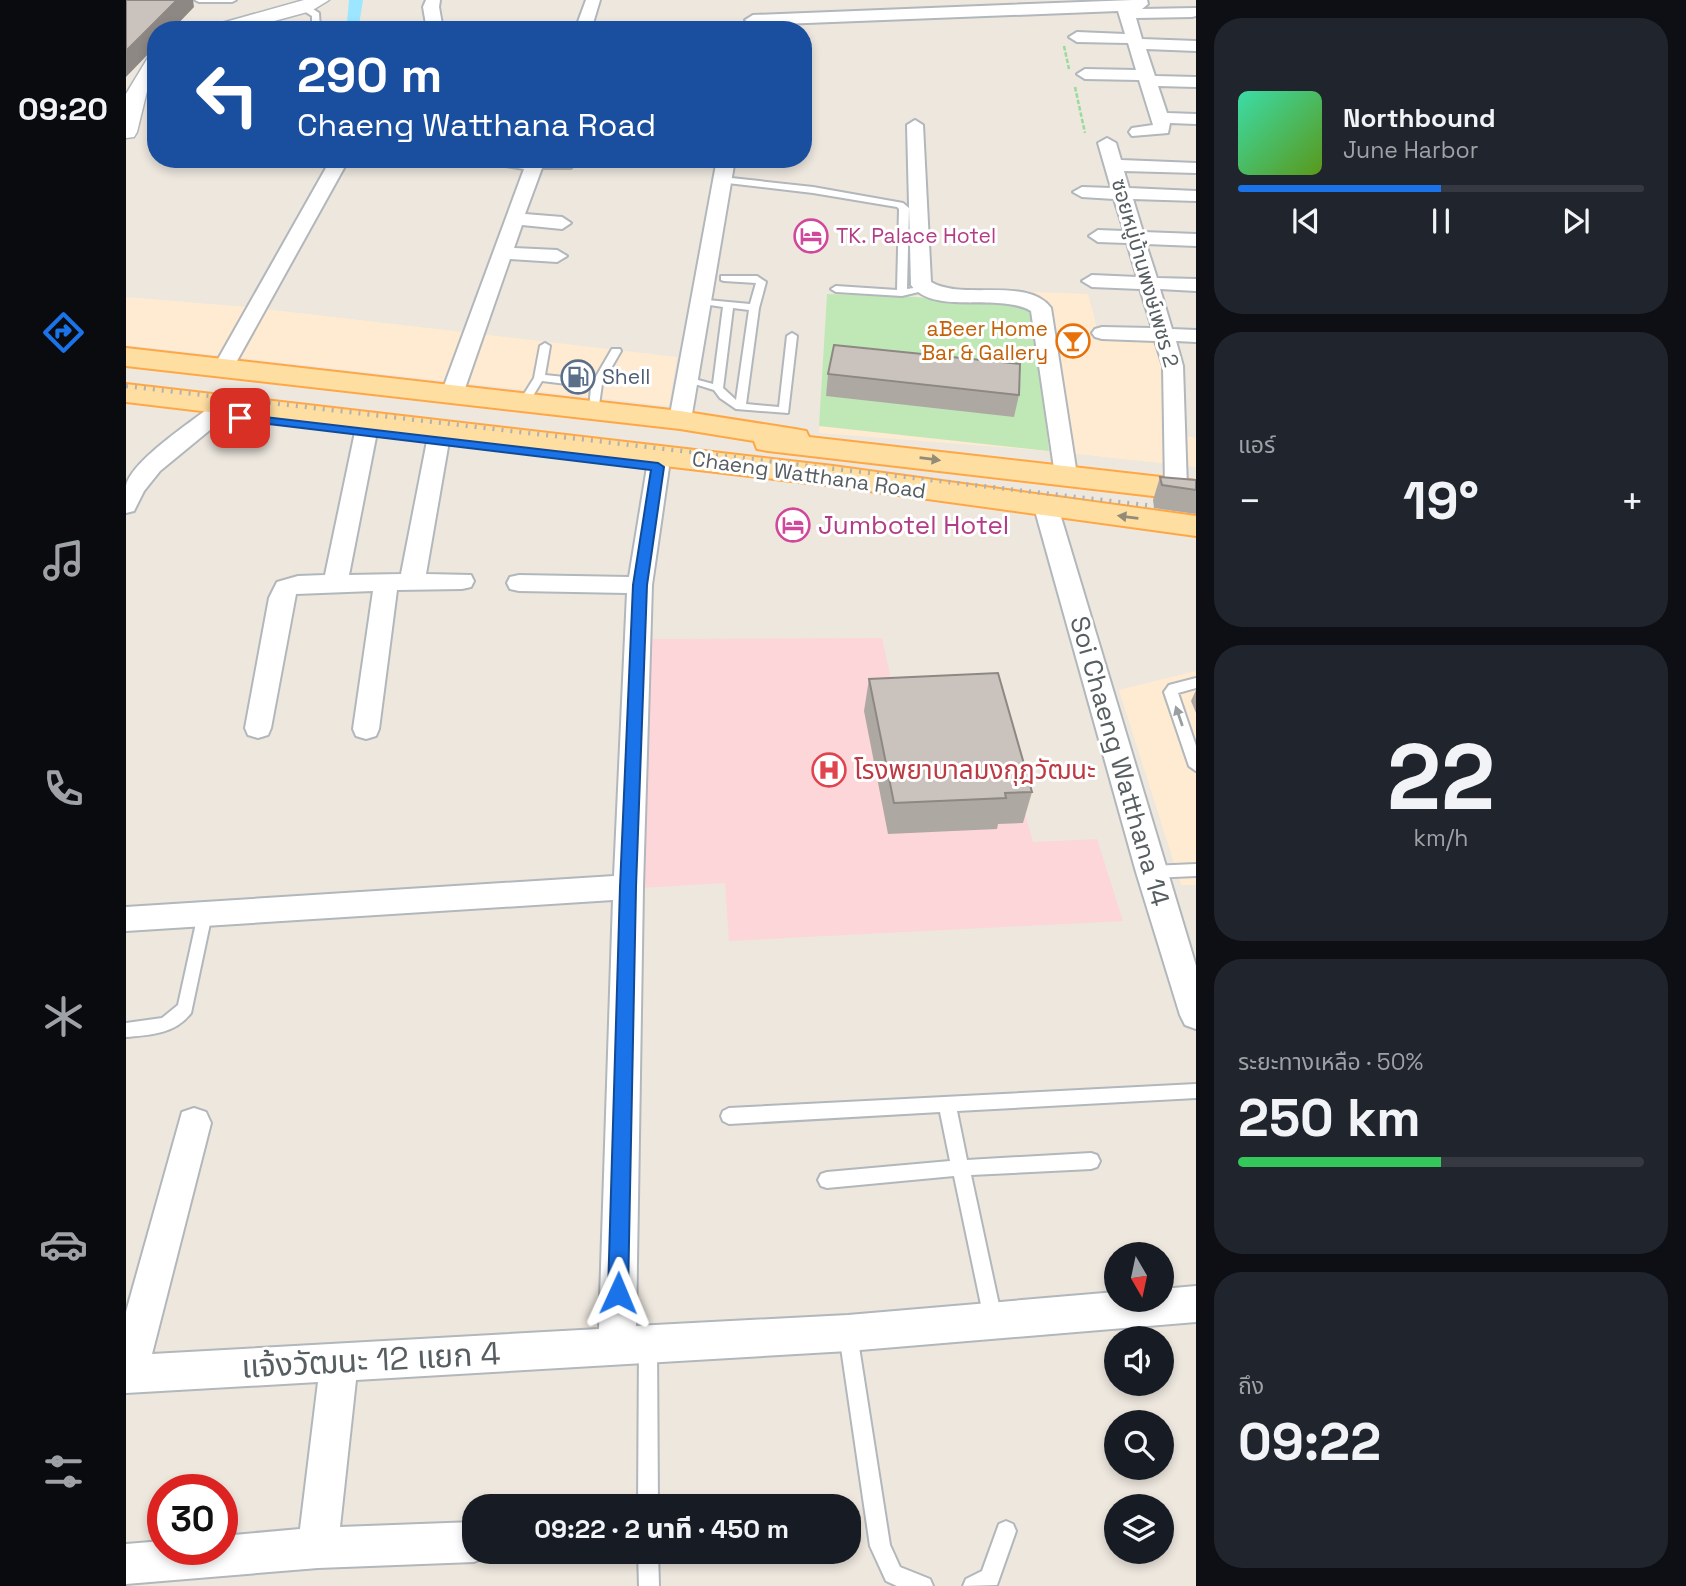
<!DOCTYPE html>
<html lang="th">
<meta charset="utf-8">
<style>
body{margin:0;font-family:"Space Grotesk","Noto Sans Thai",sans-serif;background:#20242c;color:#f1f3f6;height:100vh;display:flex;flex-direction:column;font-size:26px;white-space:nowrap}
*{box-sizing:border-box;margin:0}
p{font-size:23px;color:#9ea1a6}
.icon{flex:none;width:38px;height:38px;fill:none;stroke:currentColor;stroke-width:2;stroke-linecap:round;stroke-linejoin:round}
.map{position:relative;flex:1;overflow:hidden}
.panel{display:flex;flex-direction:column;gap:18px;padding:18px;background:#0d0f14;width:490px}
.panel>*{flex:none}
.banner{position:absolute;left:21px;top:21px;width:665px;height:147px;border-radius:28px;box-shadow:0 4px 10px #0003;background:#1a4fa0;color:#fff;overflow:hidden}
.needle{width:46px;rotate:171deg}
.controls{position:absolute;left:978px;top:1242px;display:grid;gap:14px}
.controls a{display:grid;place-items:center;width:70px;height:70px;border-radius:50%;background:#171b24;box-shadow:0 4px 10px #0003;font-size:35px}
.speed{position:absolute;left:21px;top:1474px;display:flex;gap:14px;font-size:35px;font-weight:700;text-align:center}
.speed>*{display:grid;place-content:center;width:91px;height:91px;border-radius:50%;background:#171b24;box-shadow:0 4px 10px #0003;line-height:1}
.speed .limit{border:10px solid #d22;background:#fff;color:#111}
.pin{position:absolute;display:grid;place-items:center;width:60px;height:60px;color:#fff;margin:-30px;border-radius:14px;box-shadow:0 4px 10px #0006}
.me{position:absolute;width:77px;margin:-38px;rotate:1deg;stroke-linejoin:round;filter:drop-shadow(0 0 5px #0008)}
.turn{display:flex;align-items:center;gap:24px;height:147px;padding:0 35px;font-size:32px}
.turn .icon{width:91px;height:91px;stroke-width:2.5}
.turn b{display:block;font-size:49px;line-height:60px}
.big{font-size:52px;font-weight:800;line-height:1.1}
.panel .tile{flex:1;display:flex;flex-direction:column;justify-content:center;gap:10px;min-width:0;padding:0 24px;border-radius:28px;background:#20242c}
.panel .dial{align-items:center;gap:0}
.dial b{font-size:91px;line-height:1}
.song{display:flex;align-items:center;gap:21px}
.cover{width:84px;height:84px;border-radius:10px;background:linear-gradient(135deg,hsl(160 70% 55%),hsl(90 70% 35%))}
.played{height:7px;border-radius:4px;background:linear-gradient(90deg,#1a73e8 50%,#363941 50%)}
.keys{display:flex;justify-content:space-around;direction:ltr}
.heat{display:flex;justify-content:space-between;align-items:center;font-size:38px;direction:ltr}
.charge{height:10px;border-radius:5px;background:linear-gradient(90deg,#34c759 50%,#363941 0)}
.trip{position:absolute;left:336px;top:1494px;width:399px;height:70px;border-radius:28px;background:#171b24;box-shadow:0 4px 10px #0003;font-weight:800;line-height:70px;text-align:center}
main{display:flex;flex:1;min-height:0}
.tabs{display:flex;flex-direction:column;width:126px;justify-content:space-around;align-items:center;background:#090b0e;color:#9ea1a6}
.tabs .icon{width:49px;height:49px}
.tabs .current{color:#1a73e8}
.tabs b{font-size:32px;color:#f1f3f6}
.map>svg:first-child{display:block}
.commercial{fill:#ffebd1}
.medical{fill:#fdd6da}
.green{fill:#c0e8b7}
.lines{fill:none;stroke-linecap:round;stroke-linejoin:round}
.canal{fill:#9ce7ff;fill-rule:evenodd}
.service-casing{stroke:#b2b7bb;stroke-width:4}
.minor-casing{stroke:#b2b7bb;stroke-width:4}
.tertiary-casing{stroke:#b2b7bb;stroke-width:3}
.primary-casing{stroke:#ffa745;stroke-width:4}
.path{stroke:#99db9e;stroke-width:2.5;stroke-dasharray:4.5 2;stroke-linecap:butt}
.service{fill:#fff;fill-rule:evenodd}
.minor{fill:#fff;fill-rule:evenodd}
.tertiary{fill:#fff;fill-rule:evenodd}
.primary{fill:#ffdea1;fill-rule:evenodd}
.rail{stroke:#b1b2b2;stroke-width:4.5;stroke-dasharray:2 7;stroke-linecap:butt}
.wall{fill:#aea8a3}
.shaded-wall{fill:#8d8884}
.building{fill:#cac3bd;stroke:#8d8884;stroke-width:2}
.oneway{fill:#928b77}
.oneway2{fill:#9a9ea0}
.route{fill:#1a73e8;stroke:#114b97;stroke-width:2}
.labels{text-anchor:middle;stroke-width:6;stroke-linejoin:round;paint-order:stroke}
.far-hotel-label{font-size:21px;fill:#b23c85;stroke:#fff;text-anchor:start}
.far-street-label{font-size:21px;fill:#575e61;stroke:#fff}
.far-food-label{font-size:21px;fill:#c56008;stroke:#fff;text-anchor:end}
.far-service-label{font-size:21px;fill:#4e5e75;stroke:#fff;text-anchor:start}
.hotel-label{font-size:26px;fill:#b23c85;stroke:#fff;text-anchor:start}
.street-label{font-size:26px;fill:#575e61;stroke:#fff}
.health-label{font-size:26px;fill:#be3a42;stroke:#fff;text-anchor:start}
.near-street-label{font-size:32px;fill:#575e61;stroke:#fff}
</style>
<main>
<nav class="tabs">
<b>09:20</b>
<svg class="icon current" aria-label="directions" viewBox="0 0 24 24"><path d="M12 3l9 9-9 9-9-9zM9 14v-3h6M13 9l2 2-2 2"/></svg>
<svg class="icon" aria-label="music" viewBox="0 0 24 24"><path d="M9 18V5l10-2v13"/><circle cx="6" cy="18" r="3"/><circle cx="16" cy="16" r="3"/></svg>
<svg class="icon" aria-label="phone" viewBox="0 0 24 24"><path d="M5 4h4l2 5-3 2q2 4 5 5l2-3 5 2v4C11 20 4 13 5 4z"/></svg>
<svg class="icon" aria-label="climate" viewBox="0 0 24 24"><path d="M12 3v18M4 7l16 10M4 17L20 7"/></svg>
<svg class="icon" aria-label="car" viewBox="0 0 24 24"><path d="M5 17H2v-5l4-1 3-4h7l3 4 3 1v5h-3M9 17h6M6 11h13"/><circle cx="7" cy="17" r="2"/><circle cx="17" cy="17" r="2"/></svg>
<svg class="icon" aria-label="filters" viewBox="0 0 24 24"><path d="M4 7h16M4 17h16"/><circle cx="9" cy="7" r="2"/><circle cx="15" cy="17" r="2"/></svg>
</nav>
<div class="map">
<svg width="1070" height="1586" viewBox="0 0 1070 1586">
<rect width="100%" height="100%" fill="#ede7de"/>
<!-- commercial -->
<path class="commercial" d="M808,288L962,294L974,340L1030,343L1060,436L1070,438V467L923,451L693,433L701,294L791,297Z
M0,297L121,307L551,357L543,406L0,345Z
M1070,671V885H1055L993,690Z"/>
<!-- medical -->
<path class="medical" d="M756,638L770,702L867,697L907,842L971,839L997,921L603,941L599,883L515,888L521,639Z"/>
<!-- green -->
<path class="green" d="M701,294L791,297L903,305L908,311L923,451L693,426Z"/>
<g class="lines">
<!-- canal -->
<path class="canal" d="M223,0H237L233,25H223L221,22Z"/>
<defs>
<path id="service" d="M69,0H110L106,2H73Z
M175,5H181L193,13L194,30H186V16L175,9Z
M596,177L687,187L777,203L783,208L781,289L800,286L805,289L776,296L710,292L705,289L710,286L771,290L773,209L771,207L687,193L593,182V178Z
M595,276H631L640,282L633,308L620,404L653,407L661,336L666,333L671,336L662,413L610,409L594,398L588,390L556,380L561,377L587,384L597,307L570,303V299L624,304L630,283L598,281L595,280ZM607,308L623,310L610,400L597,388Z
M419,343L424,346L419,375L468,380L486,349H494L495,351L476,384L472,412L468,413L463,410L465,387L416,381L402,404H394L393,402L408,378L414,346Z
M1070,678V688L1052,693L1070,746V771L1063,766L1038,692L1043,685Z
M1070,864V876L1025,878L1020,876L1018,872L1020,868L1025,866Z
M79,908L84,910L86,914L65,1013C49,1034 24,1035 0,1037V1023L36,1018L52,1005L72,914L74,910Z
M1070,1084V1098L831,1111L841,1160L965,1153L971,1155L974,1161L971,1167L965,1169L845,1175L876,1319L873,1325L867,1328L861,1325L858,1319L828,1176L701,1188L695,1186L692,1180L695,1174L701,1172L824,1161L814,1112L603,1124L597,1121L595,1116L597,1111L603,1108Z
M722,1325L729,1327L731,1334L764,1545L774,1567L804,1579L807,1586H771L760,1581L744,1546L713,1334L715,1327Z
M522,1336L529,1338L531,1345L532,1507H512L513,1345L515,1338Z
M880,1521L887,1524L890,1531L871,1585L837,1586L840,1579L856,1571L873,1524Z
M512,1552H532L533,1586H513Z"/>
<path id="minor" d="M300,0H314L313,7L317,30H301L297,7Z
M460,0H474L465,30H449Z
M1007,0H1021L1022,4L1016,9L1070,8V16L1066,17L1010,18L1016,39L1070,41V51L1020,49L1029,76L1070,77V87L1032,86L1041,113L1070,114V124L1044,123L1042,133L1006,136L1003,132L1006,128L1027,125L1013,80L959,79L951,74L959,69L1010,70L1002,43L951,42L943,37L951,32L999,34L992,11L627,25L619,20L627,15Z
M789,120L797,125L805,282C836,301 902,276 925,308L951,475L948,480H932L929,475L905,311C873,292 808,316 785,285L781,125Z
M981,138L990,143L995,160L1070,163V173L998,171L1003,188L1070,191V201L1007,199L1017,232L1070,234V246L1020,244L1031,278L1070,279V291L1034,289L1046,329L1070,330V342L1050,341L1057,366L1061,488L1058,493L1050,495L1042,493L1039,488L1037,366L1029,341L976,339L969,337L966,333L969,329L976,327L1026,328L1014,289L966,287L956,281L966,275L1011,277L1001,243L972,242L963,236L972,230L998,231L988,199L956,197L947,192L956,187L985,188L972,143Z
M205,159H223L107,368L104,372H90L87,368Z
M358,159L445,160L448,164L445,168H416L399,214L436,217L445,223L436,229L396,225L388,248L431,250L441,256L431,262L384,259L337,394L334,399H318L315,394L398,169L367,164Z
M591,159H609L565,420L562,425H546L543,420Z
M88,408L96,410L99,415L96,420L34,471L18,491L8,511L0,513C0,505 0,494 0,486C5,462 61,425 80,410Z
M240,425L248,427L251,432L223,575L275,574L301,441L304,436H320L323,441L300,574L345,575L348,581L345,587L336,589L271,590L253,729L250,736L240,739L230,736L227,729L247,591L170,594L145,728L142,735L132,738L122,735L119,728L143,598L151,582L172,576L199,575L229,432L232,427Z
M532,460L540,462L543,467L526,585L517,887L510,1326L722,1315L990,1292V1300H1036V1289L1070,1286V1322L722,1351L230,1380L214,1527L348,1522V1552H364L362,1556L348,1562L192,1568L0,1584V1544L37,1541V1549H96V1536L174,1529L192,1382L0,1393V1312L56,1112L68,1108L80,1112L85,1123L26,1354L473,1329L487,900L0,931V907L488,876L501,593L393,591L384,589L381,583L384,577L393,575L503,577L521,467L524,462Z
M920,500L928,502L932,507L1070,966V1029L1059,1025L1054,1015L1010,872L908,507L912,502Z"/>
<path id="tertiary" d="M178,0H203L185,11L115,30H83L85,26Z
M30,54V77L21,91L11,132L8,137L0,138V94L23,56Z"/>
<path id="primary" d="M0,348L554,411L669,429L680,431L683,437L1070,481V501L642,451L631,449L628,441L554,429L0,366Z
M0,384L707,466L1070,516V536L707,486L0,402Z"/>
</defs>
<!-- service casing -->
<use href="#service" class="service-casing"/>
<!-- minor casing -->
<use href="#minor" class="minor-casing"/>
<!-- tertiary casing -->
<use href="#tertiary" class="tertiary-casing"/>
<!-- primary casing -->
<use href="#primary" class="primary-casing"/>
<!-- path -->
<path class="path" d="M938,46L943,69
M949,87L959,133"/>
<!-- service -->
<use href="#service" class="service"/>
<!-- minor -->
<use href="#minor" class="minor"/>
<!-- tertiary -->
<use href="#tertiary" class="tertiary"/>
<!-- primary -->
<use href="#primary" class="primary"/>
<!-- rail -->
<path class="rail" d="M0,386L1070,511"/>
</g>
<!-- wall -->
<path class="wall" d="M702,374L893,395L888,417L700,396Z
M1034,477L1070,480V514L1028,508L1027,500Z
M743,679L906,792L897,823L872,824L871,829L762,834L738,711Z
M1070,690V713L1065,701Z"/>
<!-- shaded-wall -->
<path class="shaded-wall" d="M51,0H67L68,7L46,30H30V46L0,77V51Z"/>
<!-- building -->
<path class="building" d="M0,0H51L0,51Z
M708,345L894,364L893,395L702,374Z
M1034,477L1070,480V490L1036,485Z
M872,673L906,792L879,793L880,798L768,803L743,679Z"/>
<!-- one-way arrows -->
<defs><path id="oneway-solid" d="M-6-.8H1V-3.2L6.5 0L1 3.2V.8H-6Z" transform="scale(1.75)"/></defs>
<g class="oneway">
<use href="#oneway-solid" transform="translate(804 459) rotate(7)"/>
<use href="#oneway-solid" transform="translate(1002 517) rotate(-173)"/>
</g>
<use class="oneway2" href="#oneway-solid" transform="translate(1053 716) rotate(-109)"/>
<!-- route -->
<path class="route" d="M114,414L532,463L538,467L521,585L510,887L502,1293L499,1300L492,1303L485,1300L482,1293L494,887L507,585L525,470L109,420L108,418Z"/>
<!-- icons -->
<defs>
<symbol id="hotel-ring" viewBox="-11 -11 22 22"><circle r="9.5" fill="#fff" stroke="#d1479c" stroke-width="1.5"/><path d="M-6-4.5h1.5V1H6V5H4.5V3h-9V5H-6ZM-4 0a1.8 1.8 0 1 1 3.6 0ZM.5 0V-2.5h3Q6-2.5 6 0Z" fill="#d1479c"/></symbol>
<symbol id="bar-ring" viewBox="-11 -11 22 22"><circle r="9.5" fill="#fff" stroke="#e8710a" stroke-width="1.5"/><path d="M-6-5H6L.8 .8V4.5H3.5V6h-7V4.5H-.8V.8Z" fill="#e8710a"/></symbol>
<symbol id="fuel-ring" viewBox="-11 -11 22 22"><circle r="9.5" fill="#fff" stroke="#5c6f8a" stroke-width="1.5"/><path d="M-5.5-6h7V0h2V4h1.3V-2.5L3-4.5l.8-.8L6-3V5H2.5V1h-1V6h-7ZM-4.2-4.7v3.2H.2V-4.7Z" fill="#5c6f8a"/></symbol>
<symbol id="hospital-ring" viewBox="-11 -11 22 22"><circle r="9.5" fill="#fff" stroke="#e0444e" stroke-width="1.5"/><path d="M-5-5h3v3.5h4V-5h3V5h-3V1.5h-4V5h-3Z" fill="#e0444e"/></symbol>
</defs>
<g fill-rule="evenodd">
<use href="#hotel-ring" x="666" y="217" width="38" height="38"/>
<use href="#bar-ring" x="928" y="322" width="38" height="38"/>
<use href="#fuel-ring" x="433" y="358" width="38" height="38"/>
<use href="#hotel-ring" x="648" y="506" width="38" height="38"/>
<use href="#hospital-ring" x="684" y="751" width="38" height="38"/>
</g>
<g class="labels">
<!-- far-hotel labels -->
<g class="far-hotel-label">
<text x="710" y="243">TK. Palace Hotel</text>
</g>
<!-- far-street labels -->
<g class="far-street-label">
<text transform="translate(1019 273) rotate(74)" y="7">ซอยหมู่บ้านพงษ์เพชร 2</text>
<text transform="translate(683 475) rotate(8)" y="7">Chaeng Watthana Road</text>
</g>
<!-- far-food labels -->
<g class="far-food-label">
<text x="922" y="336">aBeer Home<tspan x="922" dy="24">Bar &amp; Gallery</tspan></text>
</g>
<!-- far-service labels -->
<g class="far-service-label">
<text x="476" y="384">Shell</text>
</g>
<!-- hotel labels -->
<g class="hotel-label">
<text x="692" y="534">Jumbotel Hotel</text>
</g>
<!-- street labels -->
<g class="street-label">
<text transform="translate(994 761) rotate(74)" y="9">Soi Chaeng Watthana 14</text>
</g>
<!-- health labels -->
<g class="health-label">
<text x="728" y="779">โรงพยาบาลมงกุฎวัฒนะ</text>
</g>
<!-- near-street labels -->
<g class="near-street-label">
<text transform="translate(245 1360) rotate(-3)" y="11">แจ้งวัฒนะ 12 แยก 4</text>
</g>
</g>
</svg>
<div class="controls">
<a><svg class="needle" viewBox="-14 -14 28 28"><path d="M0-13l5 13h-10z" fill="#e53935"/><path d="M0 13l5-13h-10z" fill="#9ea1a6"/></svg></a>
<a><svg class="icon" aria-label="sound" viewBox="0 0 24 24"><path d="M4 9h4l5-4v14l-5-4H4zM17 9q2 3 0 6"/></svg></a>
<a><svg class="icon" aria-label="search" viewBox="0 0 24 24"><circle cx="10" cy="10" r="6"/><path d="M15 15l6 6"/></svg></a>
<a><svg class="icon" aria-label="layers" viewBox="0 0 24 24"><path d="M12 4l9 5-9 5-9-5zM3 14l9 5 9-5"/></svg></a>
</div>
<div class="speed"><div class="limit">30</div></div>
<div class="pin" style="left:114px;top:418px;background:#d93025"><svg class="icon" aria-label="arrive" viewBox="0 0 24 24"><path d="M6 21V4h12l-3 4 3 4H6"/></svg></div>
<svg class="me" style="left:492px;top:1293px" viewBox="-20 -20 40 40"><path d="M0-17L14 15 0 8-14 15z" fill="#1a73e8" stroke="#fff" stroke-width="4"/></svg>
<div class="trip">09:22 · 2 นาที · 450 m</div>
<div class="banner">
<div class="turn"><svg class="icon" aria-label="left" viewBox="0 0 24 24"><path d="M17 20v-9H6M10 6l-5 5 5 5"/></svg><div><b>290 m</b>Chaeng Watthana Road</div></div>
</div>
</div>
<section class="panel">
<div class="tile">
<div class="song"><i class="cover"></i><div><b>Northbound</b><p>June Harbor</p></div></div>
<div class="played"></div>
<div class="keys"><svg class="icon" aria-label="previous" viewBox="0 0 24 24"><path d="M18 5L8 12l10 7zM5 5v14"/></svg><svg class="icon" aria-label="pause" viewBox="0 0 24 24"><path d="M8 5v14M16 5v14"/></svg><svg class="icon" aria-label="next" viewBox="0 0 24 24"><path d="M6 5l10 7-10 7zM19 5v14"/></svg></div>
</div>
<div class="tile"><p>แอร์</p>
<div class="heat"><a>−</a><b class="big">19°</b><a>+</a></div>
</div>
<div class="tile dial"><b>22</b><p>km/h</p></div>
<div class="tile"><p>ระยะทางเหลือ · 50%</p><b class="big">250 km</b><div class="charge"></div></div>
<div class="tile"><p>ถึง</p><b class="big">09:22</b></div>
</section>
</main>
